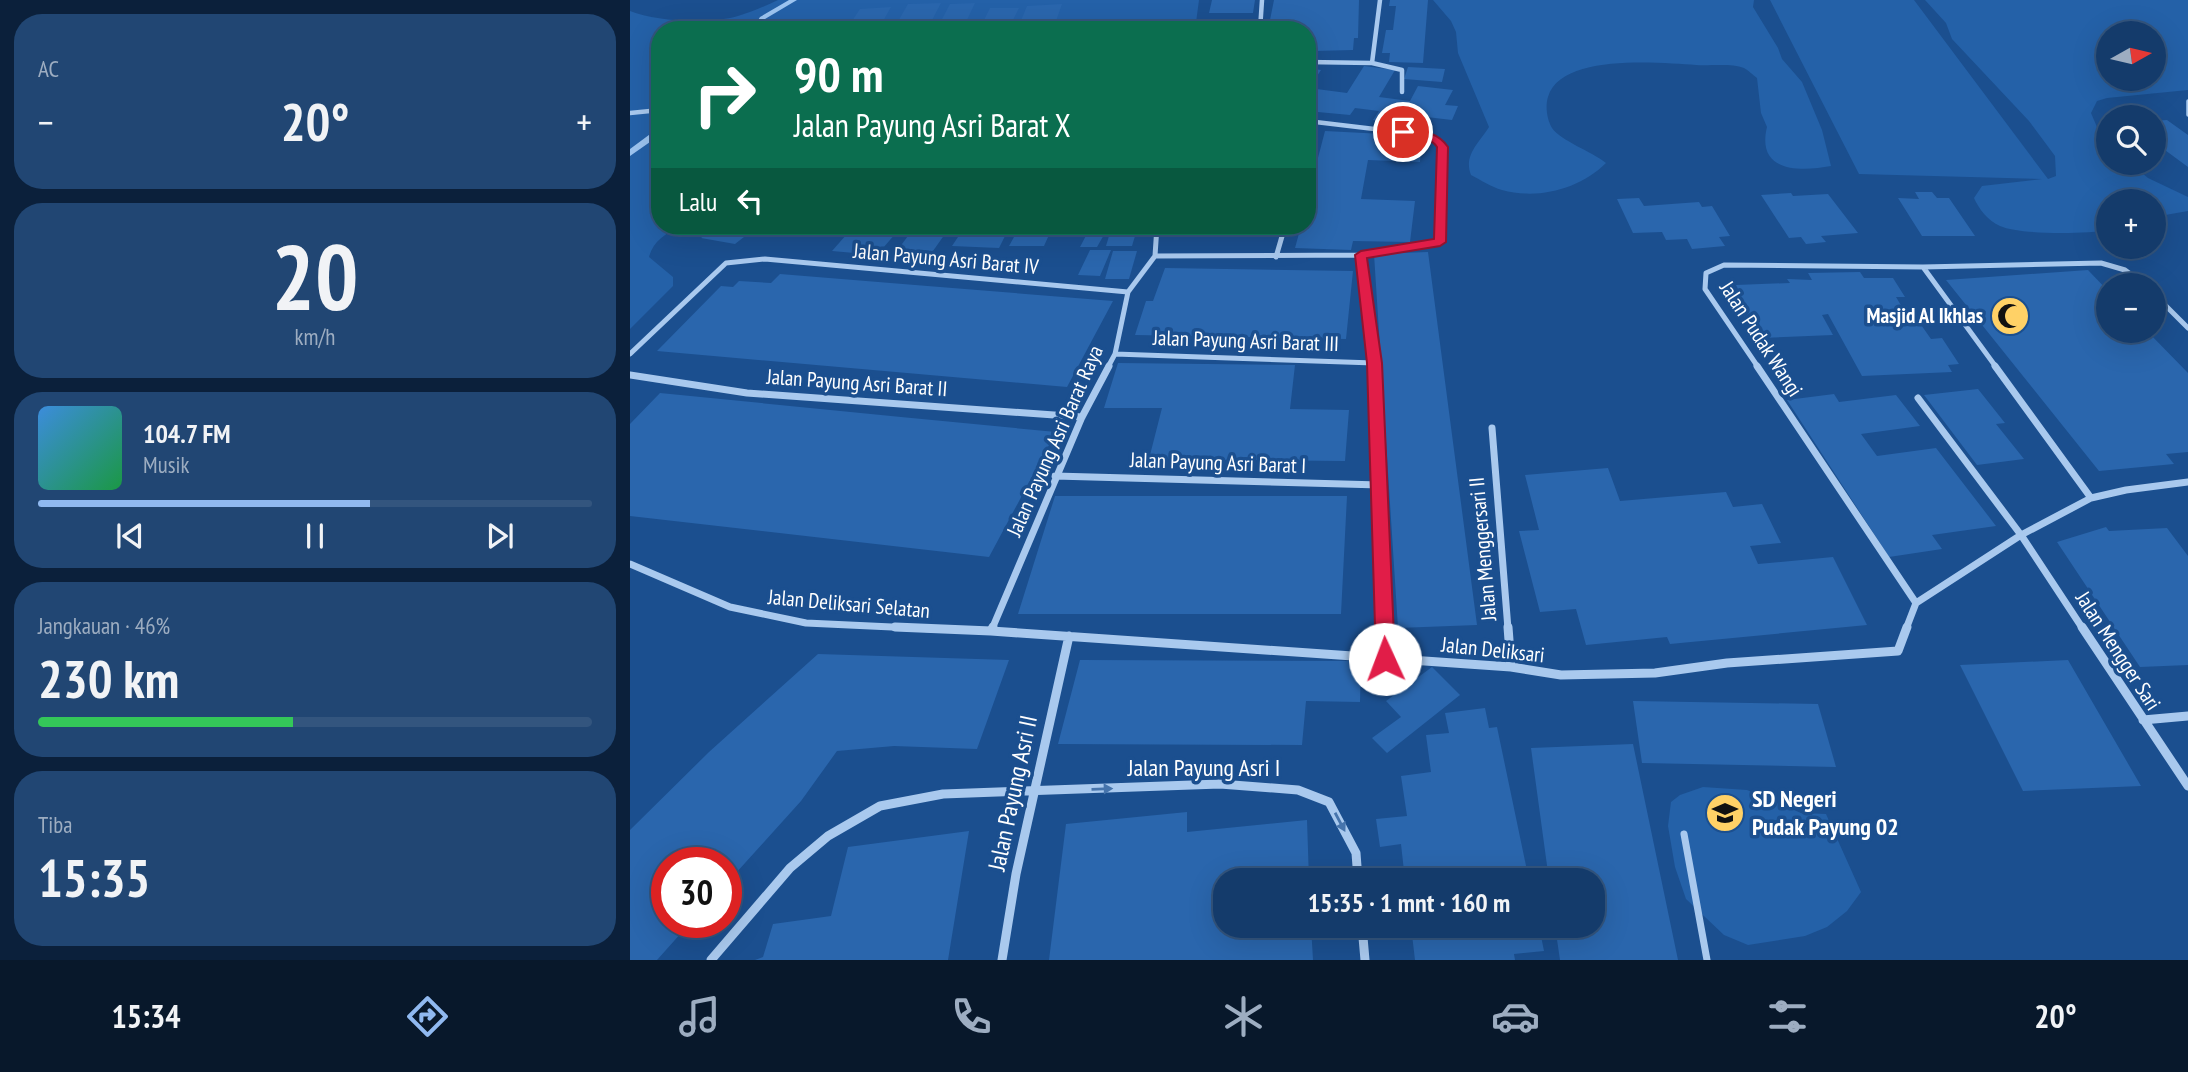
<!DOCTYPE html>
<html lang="id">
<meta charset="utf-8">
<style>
body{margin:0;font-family:"PT Sans Narrow",sans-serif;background:#214673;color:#f1f3f6;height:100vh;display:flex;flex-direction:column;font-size:26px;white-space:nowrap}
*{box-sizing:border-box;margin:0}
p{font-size:23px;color:#9dadc1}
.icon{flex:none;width:38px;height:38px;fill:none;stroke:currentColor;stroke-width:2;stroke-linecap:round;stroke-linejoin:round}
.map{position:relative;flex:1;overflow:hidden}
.sheet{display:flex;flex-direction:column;gap:14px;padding:14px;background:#0b203b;width:630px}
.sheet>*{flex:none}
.banner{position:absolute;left:21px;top:21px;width:665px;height:214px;border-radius:28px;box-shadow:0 7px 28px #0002,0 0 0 2px #33557e;background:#0b6e4f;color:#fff;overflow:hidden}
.needle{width:46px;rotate:82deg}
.fabs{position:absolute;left:1466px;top:21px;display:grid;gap:14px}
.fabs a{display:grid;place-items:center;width:70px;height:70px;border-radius:50%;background:#143b6b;box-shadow:0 7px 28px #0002,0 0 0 2px #33557e;font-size:35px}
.speed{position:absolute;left:21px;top:847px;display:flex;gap:14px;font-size:35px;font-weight:700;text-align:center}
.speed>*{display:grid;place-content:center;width:91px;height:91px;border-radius:50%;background:#143b6b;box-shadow:0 7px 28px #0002,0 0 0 2px #33557e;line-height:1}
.speed .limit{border:10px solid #d22;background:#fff;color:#111}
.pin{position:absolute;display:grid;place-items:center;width:60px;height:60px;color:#fff;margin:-30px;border:4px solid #fff;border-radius:50%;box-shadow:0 2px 7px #0007}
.me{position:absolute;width:77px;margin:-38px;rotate:358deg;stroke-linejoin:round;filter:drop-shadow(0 0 5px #0008)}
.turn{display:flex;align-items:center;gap:24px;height:147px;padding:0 28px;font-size:32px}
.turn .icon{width:91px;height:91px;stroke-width:2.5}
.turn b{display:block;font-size:49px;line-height:60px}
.then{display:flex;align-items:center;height:66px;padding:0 28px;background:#0003;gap:14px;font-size:26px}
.big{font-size:52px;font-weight:800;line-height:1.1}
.sheet .tile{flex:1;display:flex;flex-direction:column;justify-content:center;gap:10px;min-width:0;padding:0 24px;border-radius:28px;background:#214673}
.sheet .dial{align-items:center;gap:0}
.dial b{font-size:91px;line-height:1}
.song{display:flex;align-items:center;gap:21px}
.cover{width:84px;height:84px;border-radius:10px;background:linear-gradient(135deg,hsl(210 70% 55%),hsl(140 70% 35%))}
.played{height:7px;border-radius:4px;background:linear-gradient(90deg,#90b9f0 60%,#33557e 60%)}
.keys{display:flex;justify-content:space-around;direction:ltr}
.heat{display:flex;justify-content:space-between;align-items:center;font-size:38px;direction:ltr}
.charge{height:10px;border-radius:5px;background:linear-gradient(90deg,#34c759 46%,#33557e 0)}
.trip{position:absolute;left:583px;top:868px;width:392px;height:70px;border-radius:28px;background:#143b6b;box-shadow:0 7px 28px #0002,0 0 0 2px #33557e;font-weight:800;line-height:70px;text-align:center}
.menu{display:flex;height:112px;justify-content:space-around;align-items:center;background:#08182b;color:#9dadc1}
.menu .icon{width:49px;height:49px}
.menu .current{color:#90b9f0}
.menu b{font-size:32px;color:#f1f3f6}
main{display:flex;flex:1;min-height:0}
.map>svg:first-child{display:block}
.green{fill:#2461a8;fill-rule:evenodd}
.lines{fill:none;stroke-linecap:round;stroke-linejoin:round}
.stream{fill:#9cc4f0;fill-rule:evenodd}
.building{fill:#2a66ad}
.service-far1{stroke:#a9c9ee;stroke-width:3.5}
.service{stroke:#a9c9ee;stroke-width:7}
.minor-far3{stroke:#a9c9ee;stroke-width:4.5}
.minor-far2{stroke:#a9c9ee;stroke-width:5}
.minor-far1{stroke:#a9c9ee;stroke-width:7}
.minor{stroke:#a9c9ee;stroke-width:9}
.oneway{fill:#4674ac}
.route{fill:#e11d48;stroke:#92132f;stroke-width:2}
.labels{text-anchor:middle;stroke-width:7;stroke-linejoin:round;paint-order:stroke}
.street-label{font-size:21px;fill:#fff;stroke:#1b4f8f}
.poi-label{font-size:21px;font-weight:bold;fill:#fff;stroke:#1b4f8f;text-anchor:end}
.near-street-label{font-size:24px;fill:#fff;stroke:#1b4f8f}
.near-poi-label{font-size:24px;font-weight:bold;fill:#fff;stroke:#1b4f8f;text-anchor:start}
</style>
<main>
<section class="sheet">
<div class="tile"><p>AC</p>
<div class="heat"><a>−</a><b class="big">20°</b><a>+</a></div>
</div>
<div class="tile dial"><b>20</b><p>km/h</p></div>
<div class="tile">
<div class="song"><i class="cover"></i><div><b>104.7 FM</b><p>Musik</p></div></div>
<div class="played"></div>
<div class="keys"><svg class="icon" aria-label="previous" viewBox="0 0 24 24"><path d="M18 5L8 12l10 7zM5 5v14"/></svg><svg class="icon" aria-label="pause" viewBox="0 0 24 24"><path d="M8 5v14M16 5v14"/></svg><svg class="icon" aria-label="next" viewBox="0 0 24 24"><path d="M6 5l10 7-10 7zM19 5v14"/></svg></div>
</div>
<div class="tile"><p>Jangkauan · 46%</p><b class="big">230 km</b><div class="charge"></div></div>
<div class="tile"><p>Tiba</p><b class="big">15:35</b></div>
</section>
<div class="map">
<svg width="1558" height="960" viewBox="0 0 1558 960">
<rect width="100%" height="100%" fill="#1b4f8f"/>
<!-- green -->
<path class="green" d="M148,0H569L565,30H30V226H49C36,234 23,241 19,257L43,277V286L0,329V11C27,22 80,24 108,16C122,12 135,6 148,0Z
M803,0H1124L1123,7L1148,48L1152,59L1172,82L1192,130L1201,166C1169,172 1126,172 1137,127L1131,113L1127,78C1123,75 1118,70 1114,68C1102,63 1080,66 1066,65C1030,63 931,53 918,97C915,106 917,120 922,128C931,141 961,151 976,163C950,189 908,200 872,190C861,187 851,180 841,175C833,155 850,142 859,127L828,53L826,32L821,21Z
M1140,0H1284L1418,179L1426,176L1425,156L1399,121L1322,39L1316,23L1295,0H1558V90L1477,98L1467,101L1461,113L1467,127L1479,138V163H1500L1518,178L1558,197V211L1524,217V201H1479V230C1456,234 1390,235 1370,226C1358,221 1349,209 1344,198L1352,186L1412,179L1229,174ZM1479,33H1524V79H1479Z
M1073,787L1117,790L1171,813L1196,814L1231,892L1217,911L1197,927L1175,936L1118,945L1094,935L1056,899L1045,867L1038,826L1041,802L1050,795Z"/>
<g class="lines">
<!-- stream -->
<path class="stream" d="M159,0H167L135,19L129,30H122L130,17Z
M27,129H30V135L0,156V149Z"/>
</g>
<!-- building -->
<path class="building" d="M582,0H625L623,13H579Z
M644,0H729L728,38H724L723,50L683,51L682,55H677V30H638Z
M760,0H798L793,63L759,62L760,53H752L756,30H763L766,6H759Z
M311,3L297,30H263L278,4Z
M345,3L337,20L311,21L320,4Z
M432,4L423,30H387L397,6Z
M261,7L248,30H216L230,9Z
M360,8H389L378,30H349Z
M576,24H621L620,30H575Z
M734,66L765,70L749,97L780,101L788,86L823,90L815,105L828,106L822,120L788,116L783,125L743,120L749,111L725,108L720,115L677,111V68L691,70L679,88L717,93Z
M778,67L815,69L812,82L774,79Z
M1537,120L1558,135V167L1524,142V121Z
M695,131L792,136L790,162L738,160L731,199L785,201L780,242L723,241L721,250L665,248L671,226H677V200Z
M1285,192H1302L1307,198H1319L1345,236H1292L1268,198L1289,199Z
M1161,193L1163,196L1198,194L1228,233L1191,236L1196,242L1176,244L1171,237L1159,238L1131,195Z
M1009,198L1014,206L1069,202L1072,207L1082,206L1100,236L1089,237L1095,246L1062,249L1057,239L1036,240L1032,232L1003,233L987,199Z
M87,226H128L105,244L71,238Z
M224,226H272L247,255L202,251Z
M361,226H385L380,232L358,230Z
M404,226H423L414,246H379L384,237H399Z
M428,226H453L448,236L423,235Z
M461,226H479L467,247H450Z
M482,226H508L502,246H476Z
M281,232L315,234L298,258L263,256Z
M330,234L375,236L369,248L322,246Z
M460,250H481L470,276L448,275Z
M483,251H507L499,279H475Z
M798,252L847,625L768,628L744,254Z
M535,268L723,271L716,339L505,335L516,301H523Z
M1458,270L1479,292V331H1517L1558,373V452L1536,454L1544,464L1469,471L1316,280Z
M1230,272L1234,278H1263L1275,297H1266L1275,312H1282L1301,339L1312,338L1329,364L1318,365L1322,372L1232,376L1198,314L1192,315L1203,335L1131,338L1121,317H1109L1097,290L1108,289L1106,285L1160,283L1157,279L1182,280L1178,273Z
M150,274L285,285L483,301L437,387L27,351L91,286L103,287L109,281L141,283Z
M488,363L665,365L660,409L719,410L715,461L519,459L532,408H474Z
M1348,389L1375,423L1366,424L1394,459L1347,465L1294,395Z
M30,393L271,417L426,432L359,557L0,516V424Z
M1204,394L1209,402L1266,395L1290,426L1231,434L1247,456L1306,448L1366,526L1302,535L1312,549L1259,557L1157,400Z
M978,468L990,501L1096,492L1103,507L1132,504L1151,543L1120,546L1128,564L1203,557L1237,625L1040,644L1037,637L956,645L946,609L910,612L889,531L909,530L895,475Z
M425,496H717L711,614H388Z
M1476,527L1479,531L1537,528L1558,556V665L1510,667L1427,542Z
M188,654L379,660L347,749L264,746L207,751L171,801L96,884V863H37V922H61L27,960H0V830L79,752Z
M450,660L731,661L730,702L676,701L672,745L428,744Z
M1438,660L1511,786L1393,791L1330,665Z
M802,667L830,695L757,753L742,738L771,717L756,701Z
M1003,701L1188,704L1206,767L1012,763Z
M855,708L859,728L867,727L899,880H775L771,844L750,847L746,819L777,816L771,776L801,772L796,735L819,733L815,713Z
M1003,744L1048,960H930L925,926H962V880H919L901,748Z
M557,812V832L677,820L679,880H595V926H681L683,960H419L436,824Z
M339,831L318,960H125L133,957L143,924L201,916L218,847Z
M781,926H909L914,951L884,954L885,960H785Z"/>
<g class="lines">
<!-- service-far1 -->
<path class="service-far1" d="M1558,101V115"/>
<!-- service -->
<path class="service" d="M1054,834L1077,960"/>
<!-- minor-far3 -->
<path class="minor-far3" d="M630,30L632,0
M677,62L742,63L750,0
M742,63L772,70V92
M0,113L30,110
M677,121L795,135C811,140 813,146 813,162
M677,144L683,122"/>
<!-- minor-far2 -->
<path class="minor-far2" d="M731,255L744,367
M525,256L731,255L810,242L813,160
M646,257L655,226
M1524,294L1558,328
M0,354L96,263L135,259L498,292
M485,354L744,363
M478,367L485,354L498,292L525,256L527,226
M1128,367L1075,289L1076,273L1094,265L1293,267
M1366,367L1293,267L1471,263L1495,270L1515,285"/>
<!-- minor-far1 -->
<path class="minor-far1" d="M744,366L754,629
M1127,366L1286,603
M1365,366L1461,498
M0,375L117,393L452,417
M1288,398L1391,535L1453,629
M862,428L878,629
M425,476L750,485
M0,564L100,607L176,623L305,629
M1286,603L1391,535L1461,498L1496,490L1558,482
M362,629L452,417L479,366
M1276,629L1286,603"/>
<!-- minor -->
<path class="minor" d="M265,627L361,631L881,667L931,675L1025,673L1097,663L1268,651L1277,627
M754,627L755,659
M878,627L881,667
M1452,627L1558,786
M361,631L363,627
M1513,720L1558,716
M732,926L735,960
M81,960L160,868L198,836L250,806L313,794L590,784L668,790L699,802L726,853L728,880
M372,960L386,874L439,636"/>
</g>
<!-- one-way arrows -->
<defs><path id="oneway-solid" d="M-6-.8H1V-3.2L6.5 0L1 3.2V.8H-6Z" transform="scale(1.75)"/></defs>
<g class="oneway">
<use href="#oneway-solid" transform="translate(472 789) rotate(-2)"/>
<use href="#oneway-solid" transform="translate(710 822) rotate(62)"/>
</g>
<!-- route -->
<path class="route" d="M773,129C791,131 807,131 818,147L816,242L810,246L737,258L752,363L765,659L762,664L755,666L749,664L746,659L737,363L725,255L731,251L804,239L807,147C799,135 782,137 769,134L767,132Z"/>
<!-- icons -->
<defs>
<symbol id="mosque-disc" viewBox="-11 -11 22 22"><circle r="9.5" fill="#ffd166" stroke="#1b4f8f"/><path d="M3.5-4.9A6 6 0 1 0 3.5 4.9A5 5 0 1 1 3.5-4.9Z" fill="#111"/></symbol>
<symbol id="school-disc" viewBox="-11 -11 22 22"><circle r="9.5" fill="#ffd166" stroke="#1b4f8f"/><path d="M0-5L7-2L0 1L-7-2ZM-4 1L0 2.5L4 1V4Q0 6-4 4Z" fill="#111"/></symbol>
</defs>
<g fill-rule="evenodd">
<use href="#mosque-disc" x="1358" y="294" width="44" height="44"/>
<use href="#school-disc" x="1073" y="791" width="44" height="44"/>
</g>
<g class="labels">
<!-- street labels -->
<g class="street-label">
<text transform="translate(316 259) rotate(5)" y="7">Jalan Payung Asri Barat IV</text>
<text transform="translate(1131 339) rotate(57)" y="7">Jalan Pudak Wangi</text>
<text transform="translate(616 341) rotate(2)" y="7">Jalan Payung Asri Barat III</text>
<text transform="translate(227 383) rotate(4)" y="7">Jalan Payung Asri Barat II</text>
<text transform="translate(425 441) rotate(-66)" y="7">Jalan Payung Asri Barat Raya</text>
<text transform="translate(588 463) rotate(2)" y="7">Jalan Payung Asri Barat I</text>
<text transform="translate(853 549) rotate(-95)" y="7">Jalan Menggersari II</text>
<text transform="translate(219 604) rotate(5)" y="7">Jalan Deliksari Selatan</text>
<text transform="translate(863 650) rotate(6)" y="7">Jalan Deliksari</text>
<text transform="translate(1488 651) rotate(57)" y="7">Jalan Mengger Sari</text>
</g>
<!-- poi labels -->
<g class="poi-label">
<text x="1353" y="323">Masjid Al Ikhlas</text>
</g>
<!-- near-street labels -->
<g class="near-street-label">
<text x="574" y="776">Jalan Payung Asri I</text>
<text transform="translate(383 793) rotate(-78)" y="8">Jalan Payung Asri II</text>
</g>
<!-- near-poi labels -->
<g class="near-poi-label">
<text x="1122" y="807">SD Negeri<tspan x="1122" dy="28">Pudak Payung 02</tspan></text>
</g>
</g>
</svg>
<div class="fabs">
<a><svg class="needle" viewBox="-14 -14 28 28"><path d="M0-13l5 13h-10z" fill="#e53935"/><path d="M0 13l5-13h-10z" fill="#9dadc1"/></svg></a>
<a><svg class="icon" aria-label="search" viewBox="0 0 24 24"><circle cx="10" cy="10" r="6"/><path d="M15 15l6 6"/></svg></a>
<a>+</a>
<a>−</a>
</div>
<div class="speed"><div class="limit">30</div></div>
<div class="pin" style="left:773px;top:132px;background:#d93025"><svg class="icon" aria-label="arrive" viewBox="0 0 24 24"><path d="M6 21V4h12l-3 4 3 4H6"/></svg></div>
<svg class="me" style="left:755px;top:659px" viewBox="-20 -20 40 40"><circle r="19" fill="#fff"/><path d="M0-13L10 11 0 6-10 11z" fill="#e11d48"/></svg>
<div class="trip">15:35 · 1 mnt · 160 m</div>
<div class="banner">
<div class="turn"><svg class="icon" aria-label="right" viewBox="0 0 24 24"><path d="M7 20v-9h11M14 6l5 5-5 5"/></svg><div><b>90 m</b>Jalan Payung Asri Barat X</div></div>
<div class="then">Lalu<svg class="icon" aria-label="left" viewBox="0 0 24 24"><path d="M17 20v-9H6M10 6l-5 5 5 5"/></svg></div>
</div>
</div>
</main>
<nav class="menu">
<b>15:34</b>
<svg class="icon current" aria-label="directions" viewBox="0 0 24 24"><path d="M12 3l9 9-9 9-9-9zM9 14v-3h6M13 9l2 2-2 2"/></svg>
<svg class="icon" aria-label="music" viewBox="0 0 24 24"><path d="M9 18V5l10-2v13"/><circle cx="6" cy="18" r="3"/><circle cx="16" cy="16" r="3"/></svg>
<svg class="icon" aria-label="phone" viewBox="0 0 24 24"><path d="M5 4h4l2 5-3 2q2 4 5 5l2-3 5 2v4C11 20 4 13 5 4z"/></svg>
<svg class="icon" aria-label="climate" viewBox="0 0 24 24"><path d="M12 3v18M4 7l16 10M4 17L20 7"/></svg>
<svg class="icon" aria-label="car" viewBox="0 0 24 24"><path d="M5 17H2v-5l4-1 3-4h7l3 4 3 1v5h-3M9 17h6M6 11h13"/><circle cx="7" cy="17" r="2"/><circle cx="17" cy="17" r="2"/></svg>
<svg class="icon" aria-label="filters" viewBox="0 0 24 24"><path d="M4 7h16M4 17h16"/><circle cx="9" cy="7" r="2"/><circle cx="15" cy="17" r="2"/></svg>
<b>20°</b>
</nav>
